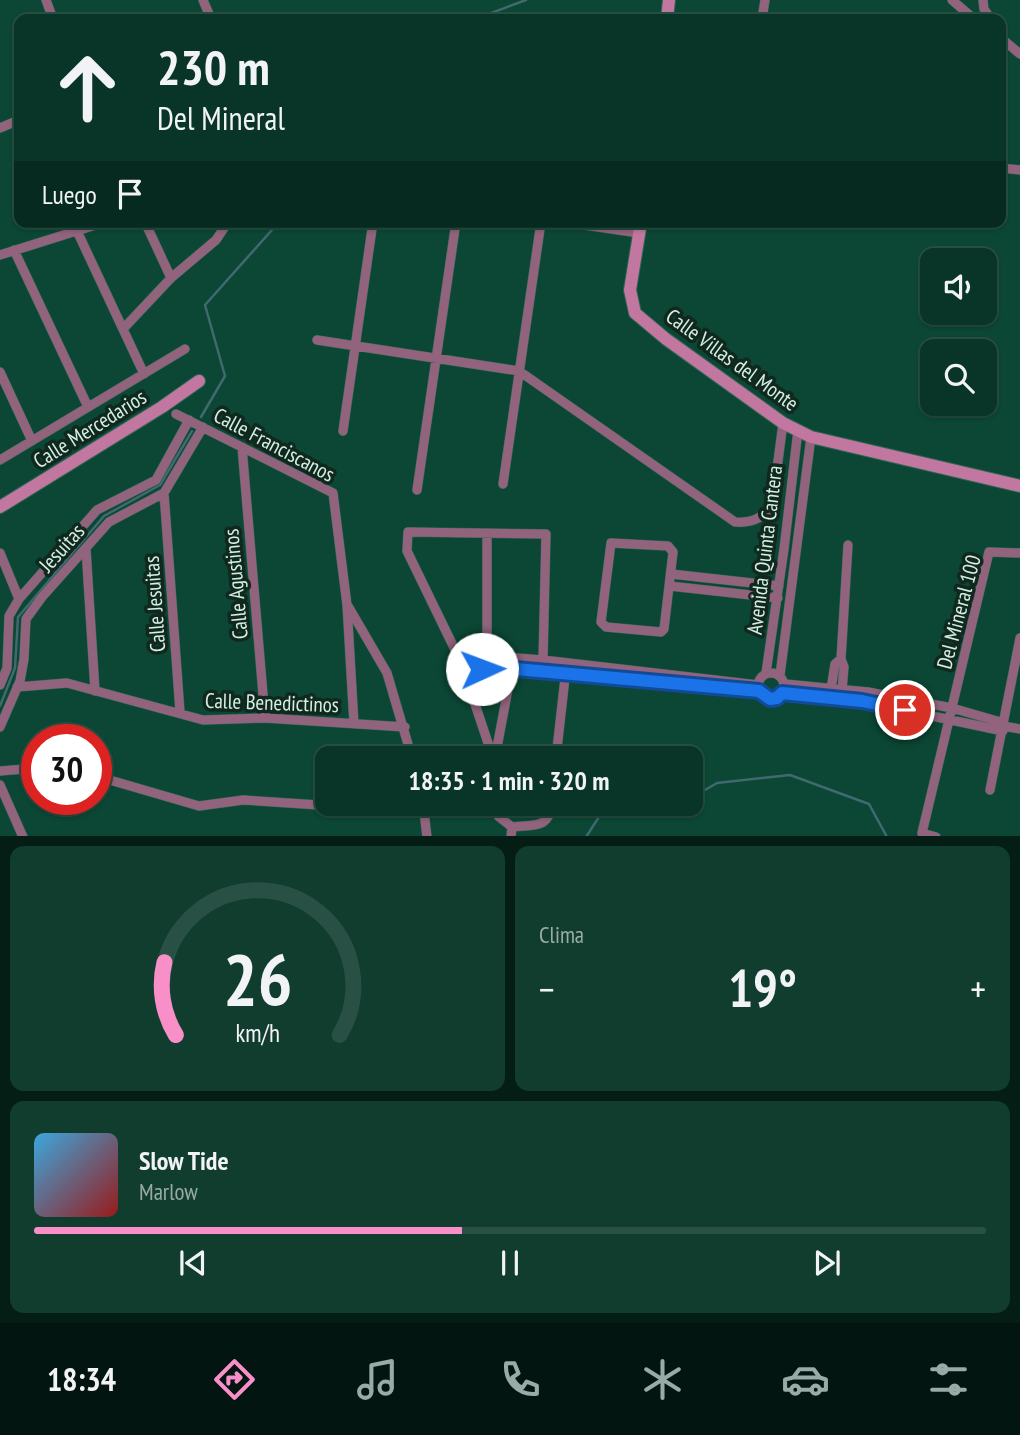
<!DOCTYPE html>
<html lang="es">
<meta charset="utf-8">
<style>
body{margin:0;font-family:"PT Sans Narrow",sans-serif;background:#113d2f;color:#f1f3f6;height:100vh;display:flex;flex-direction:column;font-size:26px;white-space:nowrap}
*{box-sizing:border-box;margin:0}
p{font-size:23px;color:#98aba7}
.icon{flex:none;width:38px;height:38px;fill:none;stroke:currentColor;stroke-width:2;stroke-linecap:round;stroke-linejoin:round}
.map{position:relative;height:836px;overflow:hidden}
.sheet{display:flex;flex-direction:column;gap:10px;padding:10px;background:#041d15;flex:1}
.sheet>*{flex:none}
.guide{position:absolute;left:14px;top:14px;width:992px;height:214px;border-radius:14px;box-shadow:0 2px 5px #0004,0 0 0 2px #295044;background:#083527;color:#f1f3f6;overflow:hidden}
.tools{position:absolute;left:920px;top:248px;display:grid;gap:14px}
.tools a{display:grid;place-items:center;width:77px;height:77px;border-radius:14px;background:#083527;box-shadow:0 2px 5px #0004,0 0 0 2px #295044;font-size:35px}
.speed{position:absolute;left:21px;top:724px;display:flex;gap:14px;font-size:35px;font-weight:700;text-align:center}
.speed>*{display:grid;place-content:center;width:91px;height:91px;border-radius:50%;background:#083527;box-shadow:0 2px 5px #0004,0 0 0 2px #295044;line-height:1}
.speed .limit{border:10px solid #d22;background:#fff;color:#111}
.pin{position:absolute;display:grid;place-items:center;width:60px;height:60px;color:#fff;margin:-30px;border:4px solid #fff;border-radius:50%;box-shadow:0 2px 7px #0007}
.me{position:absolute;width:77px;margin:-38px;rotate:88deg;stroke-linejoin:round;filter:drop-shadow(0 0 5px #0008)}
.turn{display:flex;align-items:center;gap:24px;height:147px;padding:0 28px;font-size:32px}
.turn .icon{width:91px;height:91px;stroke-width:2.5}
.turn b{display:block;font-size:49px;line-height:60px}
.then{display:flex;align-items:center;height:66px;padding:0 28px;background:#0003;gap:14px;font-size:26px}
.big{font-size:52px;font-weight:700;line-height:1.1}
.sheet .tile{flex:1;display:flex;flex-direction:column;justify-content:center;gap:10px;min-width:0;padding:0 24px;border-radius:14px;background:#113d2f}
.sheet .dial{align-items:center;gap:0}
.dial svg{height:182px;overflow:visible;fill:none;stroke:#295044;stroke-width:7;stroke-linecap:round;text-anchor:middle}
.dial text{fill:#f1f3f6;stroke:none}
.song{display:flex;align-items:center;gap:21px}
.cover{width:84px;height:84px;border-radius:10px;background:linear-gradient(135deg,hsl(200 70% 55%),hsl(0 70% 35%))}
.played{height:7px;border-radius:4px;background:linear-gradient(90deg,#f98fc9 45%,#295044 45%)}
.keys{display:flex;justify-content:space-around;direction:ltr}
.heat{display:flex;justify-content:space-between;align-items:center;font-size:38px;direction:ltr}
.sheet .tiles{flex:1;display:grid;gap:10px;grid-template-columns:1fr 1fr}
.tile:last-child{grid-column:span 2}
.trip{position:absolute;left:315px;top:746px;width:388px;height:70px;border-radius:14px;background:#083527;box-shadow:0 2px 5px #0004,0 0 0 2px #295044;font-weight:700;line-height:70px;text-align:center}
.tabs{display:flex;height:112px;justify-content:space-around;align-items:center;background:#031510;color:#98aba7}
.tabs .icon{width:49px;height:49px}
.tabs .current{color:#f98fc9}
.tabs b{font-size:32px;color:#f1f3f6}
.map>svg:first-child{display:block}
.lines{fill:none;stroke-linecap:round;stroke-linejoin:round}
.stream{stroke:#406970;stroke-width:2.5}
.street-casing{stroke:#2f6554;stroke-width:10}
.secondary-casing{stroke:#2f6554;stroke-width:14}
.street{stroke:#92637c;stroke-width:9}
.secondary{stroke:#c1779f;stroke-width:12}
.route-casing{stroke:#114b97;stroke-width:18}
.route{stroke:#1a73e8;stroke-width:12}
.labels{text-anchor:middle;stroke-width:7;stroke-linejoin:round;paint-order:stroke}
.street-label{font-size:21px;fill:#d4efe3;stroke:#11281f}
</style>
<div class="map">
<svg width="1020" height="837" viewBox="0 0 1020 837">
<rect width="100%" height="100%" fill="#0b4734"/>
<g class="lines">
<!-- stream -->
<path class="stream" d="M475,19L526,0
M201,417L225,376L205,305L279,222
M0,706L15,668L18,617L104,516L160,485L192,431
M691,798L717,783L790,775L869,804L887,837
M586,837L608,803"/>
<defs>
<path id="street" d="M46,0L53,19
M203,0L211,19
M952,0L974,19
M983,0L984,9L991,19
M762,19L765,0
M1001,38L1020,54
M0,128L19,120
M1001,168L1020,170
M145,222L171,278
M564,222L639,233
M77,231L144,374
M14,250L88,407
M0,255L105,222
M123,329L171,278L216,240L228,222
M317,340L519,371L735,522C752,523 760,519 772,507L783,423
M0,372L32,441
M176,414L333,493L347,605L354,724
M343,431L373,222
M242,447L265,718
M0,460L185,349
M503,484L541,222
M417,490L456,222
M164,493L180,712
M611,543L668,546L673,552L664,629L661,632L606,627L601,622Z
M86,549L95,691
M0,553L19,599
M671,574L779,586
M670,586L778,598
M348,606L387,673L412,758
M459 665a12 12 0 1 1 24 0a12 12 0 1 1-24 0Z
M479,655L543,660L758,685
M487,656V534
M460,660L407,551L408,532L546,534L543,660
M483,665L759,691
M758 686a13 13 0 1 1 26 0a13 13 0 1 1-26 0Z
M766,673L784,549L798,430
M465,674L493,758
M780,675L811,437
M785,684L868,692L952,708L1004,723
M0,685L7,668L9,616L19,599L97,510L156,480L189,420
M17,687L67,683L203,720L265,718L405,727
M831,689L835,664L841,659
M842,690L844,667L841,659L848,545
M782,693L861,701L1003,731
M1003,726L1020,729
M0,727L20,681L24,659L26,619L42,597L109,522L164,493L203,427
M495,758L512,668
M556,758L566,669
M0,771L37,768
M96,776L199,806L243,800L426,812
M0,785L23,837
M990,790L1020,638
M423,803L427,837
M496,803L498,816L512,827L511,837
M512,827C534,824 549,830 552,803
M936,837L922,833L989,552L1020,553"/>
<path id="secondary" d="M667,19L669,0
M641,222L630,290L635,313L666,339L783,423L811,437L1020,486
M0,507L162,407L199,381"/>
</defs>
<!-- street casing -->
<use href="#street" class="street-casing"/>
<!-- secondary casing -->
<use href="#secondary" class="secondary-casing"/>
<!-- street -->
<use href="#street" class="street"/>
<!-- secondary -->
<use href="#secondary" class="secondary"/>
</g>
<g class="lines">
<defs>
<path id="route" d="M482,669L483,666L759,691L770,699L777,698L782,693L862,701L905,710"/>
</defs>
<!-- route casing -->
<use href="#route" class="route-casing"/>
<!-- route -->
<use href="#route" class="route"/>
</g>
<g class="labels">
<!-- street labels -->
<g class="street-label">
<text transform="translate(732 360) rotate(36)" y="7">Calle Villas del Monte</text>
<text transform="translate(90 429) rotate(-32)" y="7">Calle Mercedarios</text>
<text transform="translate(274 445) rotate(28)" y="7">Calle Franciscanos</text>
<text transform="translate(62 548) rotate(-48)" y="7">Jesuitas</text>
<text transform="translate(765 550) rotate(-83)" y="7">Avenida Quinta Cantera</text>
<text transform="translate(236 584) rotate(-95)" y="7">Calle Agustinos</text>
<text transform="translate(155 604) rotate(-94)" y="7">Calle Jesuitas</text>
<text transform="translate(959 612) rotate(-75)" y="7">Del Mineral 100</text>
<text transform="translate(272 703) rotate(2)" y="7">Calle Benedictinos</text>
</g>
</g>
</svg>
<div class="tools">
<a><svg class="icon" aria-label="sound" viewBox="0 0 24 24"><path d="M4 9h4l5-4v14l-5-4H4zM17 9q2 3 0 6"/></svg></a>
<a><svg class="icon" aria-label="search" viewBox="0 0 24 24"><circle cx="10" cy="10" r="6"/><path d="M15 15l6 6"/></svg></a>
</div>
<div class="speed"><div class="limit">30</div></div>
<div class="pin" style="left:905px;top:710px;background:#d93025"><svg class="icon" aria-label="arrive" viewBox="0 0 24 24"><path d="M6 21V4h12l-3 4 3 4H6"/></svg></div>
<svg class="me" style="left:482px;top:669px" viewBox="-20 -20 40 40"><circle r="19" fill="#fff"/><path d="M0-13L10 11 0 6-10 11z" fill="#1a73e8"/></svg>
<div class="trip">18:35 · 1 min · 320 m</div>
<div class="guide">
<div class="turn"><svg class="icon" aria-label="ahead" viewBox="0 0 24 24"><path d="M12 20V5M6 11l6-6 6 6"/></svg><div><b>230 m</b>Del Mineral</div></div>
<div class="then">Luego<svg class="icon" aria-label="arrive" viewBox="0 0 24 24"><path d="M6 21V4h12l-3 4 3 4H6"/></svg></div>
</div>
</div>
<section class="sheet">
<div class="tiles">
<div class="tile dial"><svg viewBox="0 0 100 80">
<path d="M14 69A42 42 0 1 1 86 69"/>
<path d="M14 69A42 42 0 0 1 9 37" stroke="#f98fc9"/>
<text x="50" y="56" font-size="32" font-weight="700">26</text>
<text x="50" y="72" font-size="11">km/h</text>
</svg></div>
<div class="tile"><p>Clima</p>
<div class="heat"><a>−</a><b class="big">19°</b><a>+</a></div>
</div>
<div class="tile">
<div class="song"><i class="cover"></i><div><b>Slow Tide</b><p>Marlow</p></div></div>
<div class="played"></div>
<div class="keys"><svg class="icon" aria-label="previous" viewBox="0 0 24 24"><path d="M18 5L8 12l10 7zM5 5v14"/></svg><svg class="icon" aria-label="pause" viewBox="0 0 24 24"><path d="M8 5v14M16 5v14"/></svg><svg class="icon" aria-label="next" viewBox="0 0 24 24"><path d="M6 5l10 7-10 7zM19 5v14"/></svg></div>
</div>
</div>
</section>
<nav class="tabs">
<b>18:34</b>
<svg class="icon current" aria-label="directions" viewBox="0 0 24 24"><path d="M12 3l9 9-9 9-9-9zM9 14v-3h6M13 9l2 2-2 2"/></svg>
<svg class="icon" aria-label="music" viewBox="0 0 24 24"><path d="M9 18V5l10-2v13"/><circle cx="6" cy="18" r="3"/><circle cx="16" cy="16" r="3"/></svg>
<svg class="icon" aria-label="phone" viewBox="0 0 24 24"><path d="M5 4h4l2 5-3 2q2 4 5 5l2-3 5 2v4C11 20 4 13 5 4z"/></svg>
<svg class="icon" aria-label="climate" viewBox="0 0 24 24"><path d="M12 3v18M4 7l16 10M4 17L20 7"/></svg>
<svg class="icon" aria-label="car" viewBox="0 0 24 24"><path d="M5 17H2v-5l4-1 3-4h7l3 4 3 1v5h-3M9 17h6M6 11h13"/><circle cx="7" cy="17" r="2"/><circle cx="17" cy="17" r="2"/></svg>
<svg class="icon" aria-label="filters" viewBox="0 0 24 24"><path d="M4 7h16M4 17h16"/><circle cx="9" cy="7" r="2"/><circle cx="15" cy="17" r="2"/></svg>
</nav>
